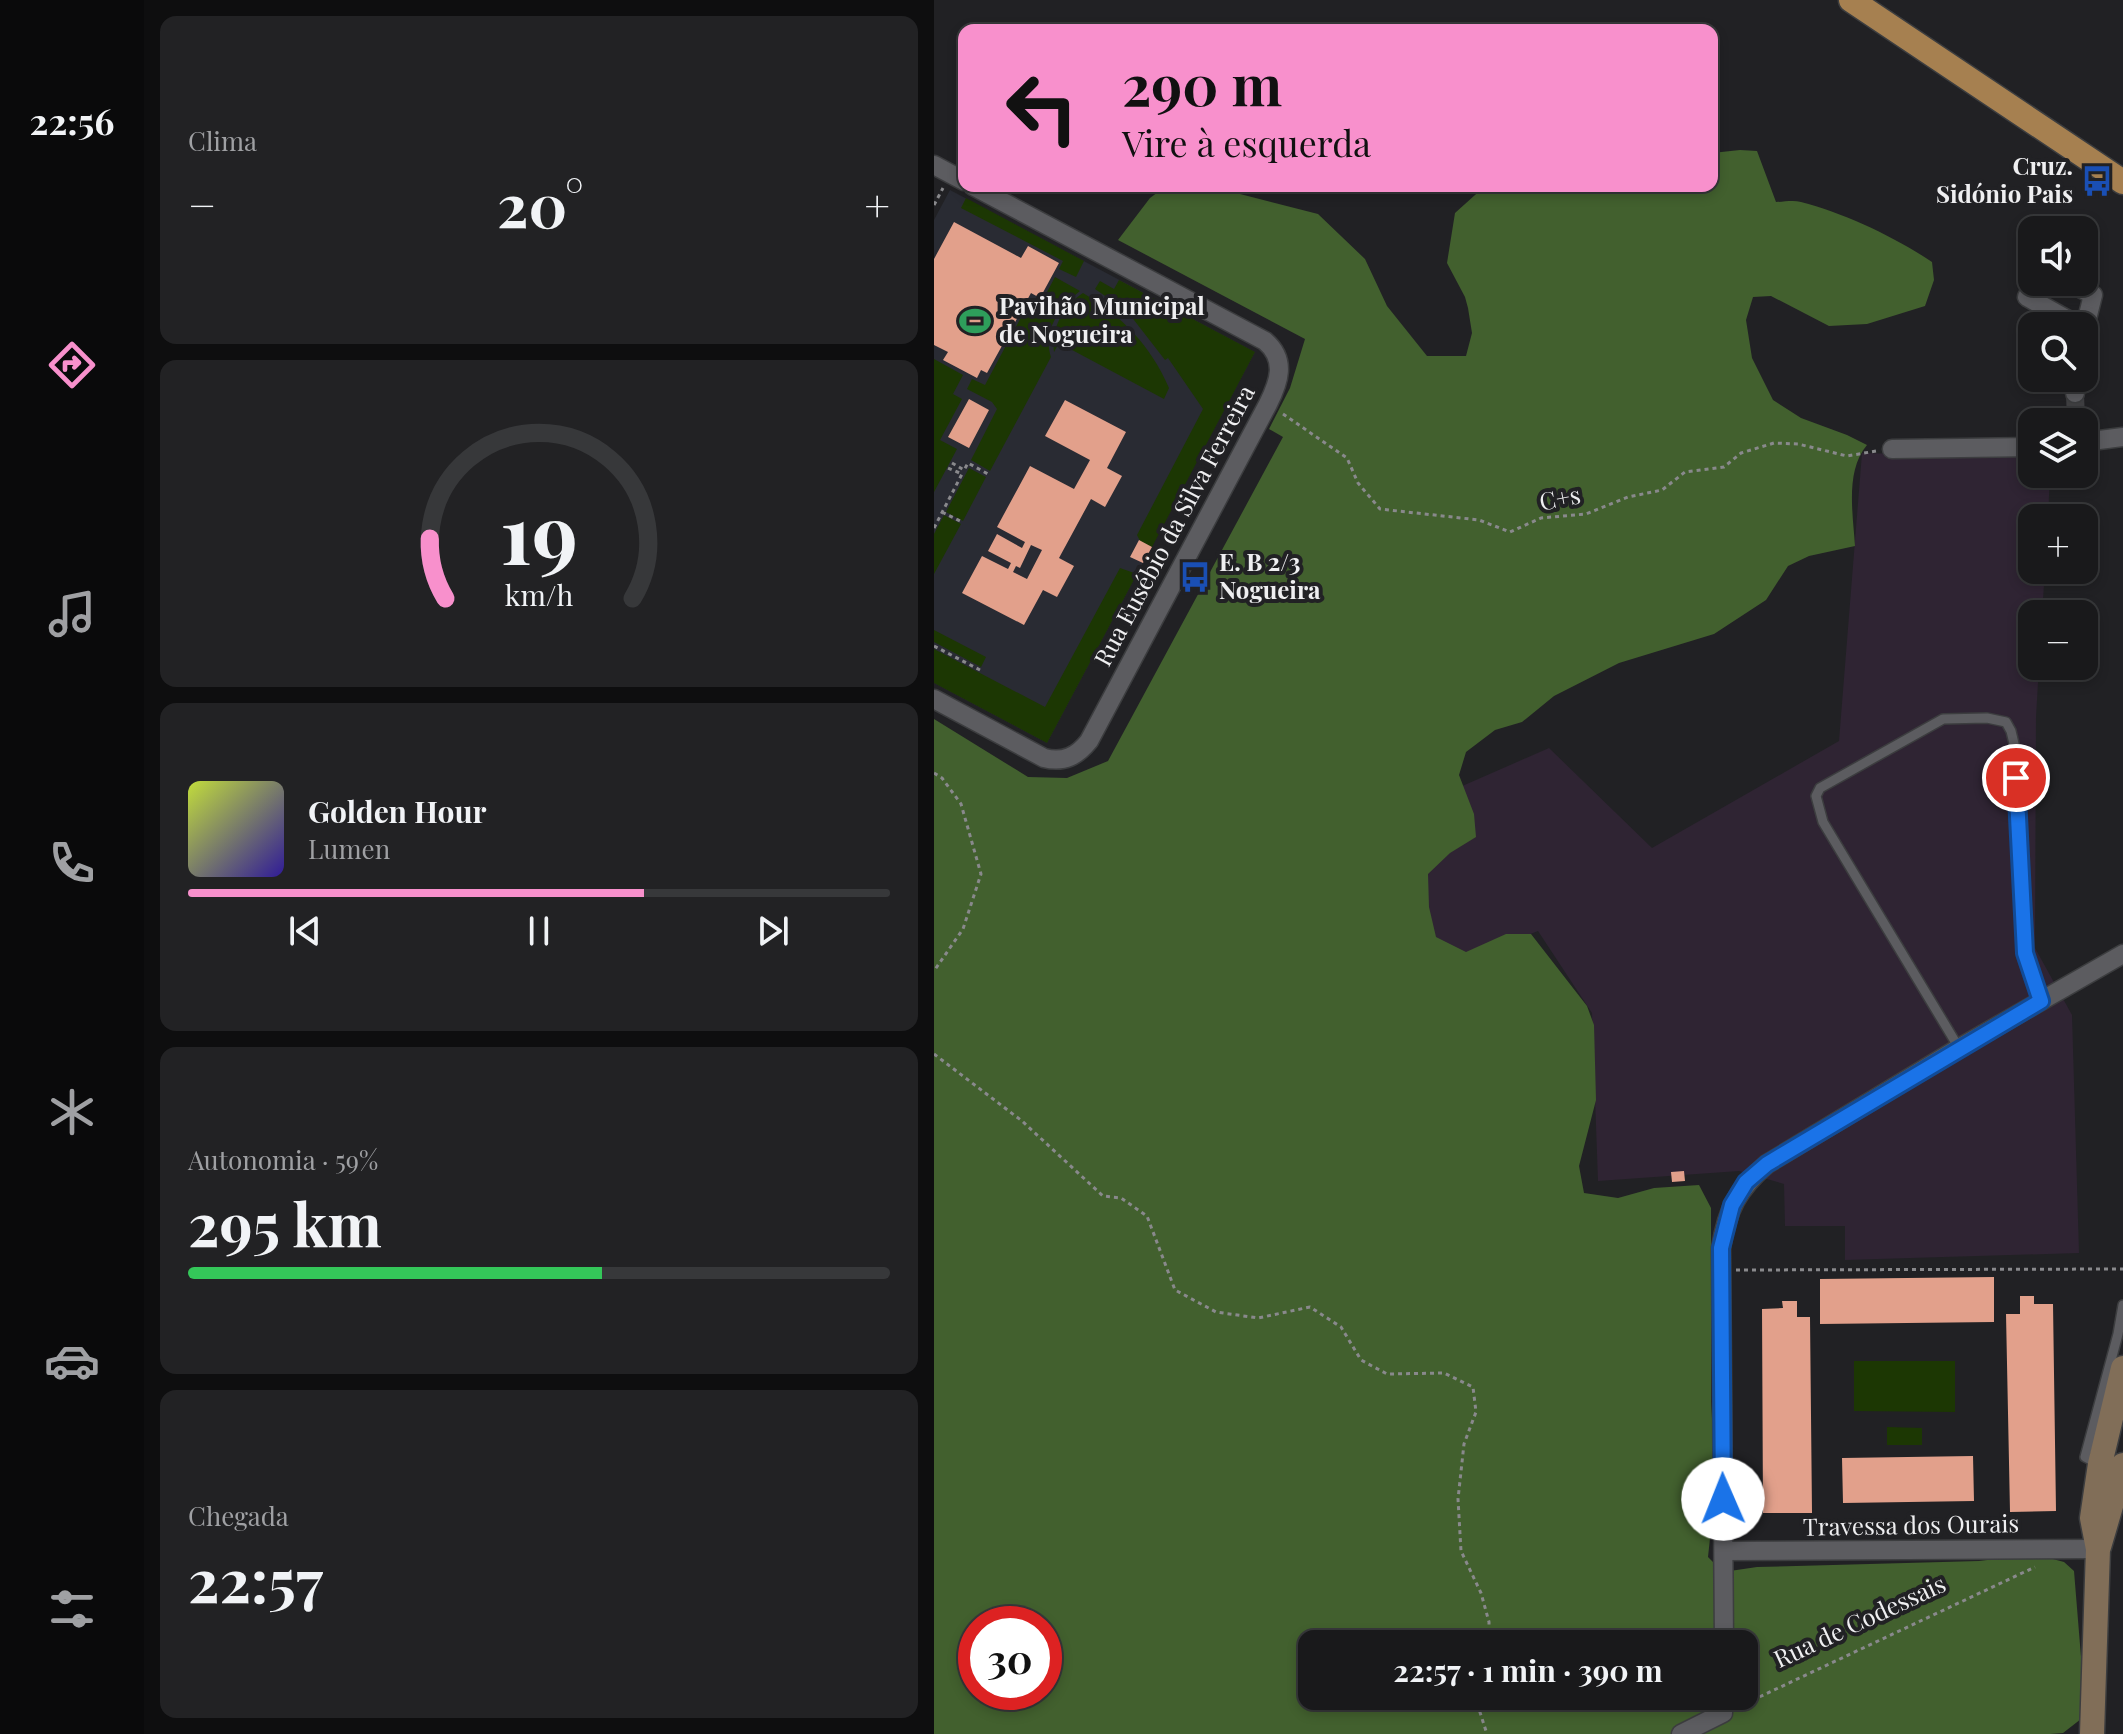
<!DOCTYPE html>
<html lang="pt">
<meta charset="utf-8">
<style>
body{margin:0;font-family:"Playfair Display",serif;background:#222224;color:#f1f3f6;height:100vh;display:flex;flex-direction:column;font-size:30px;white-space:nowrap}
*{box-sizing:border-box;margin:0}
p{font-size:26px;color:#9fa0a3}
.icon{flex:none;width:44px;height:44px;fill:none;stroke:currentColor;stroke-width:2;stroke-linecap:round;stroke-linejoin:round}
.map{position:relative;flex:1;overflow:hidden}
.sheet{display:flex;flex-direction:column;gap:16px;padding:16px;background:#0e0e0f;width:790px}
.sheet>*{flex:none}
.guide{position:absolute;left:24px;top:24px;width:760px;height:168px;border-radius:16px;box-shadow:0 4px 12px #0003,0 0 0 2px #37383a;background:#f890cc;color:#111;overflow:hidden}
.controls{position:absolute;left:1084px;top:216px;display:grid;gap:16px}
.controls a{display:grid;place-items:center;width:80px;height:80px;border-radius:16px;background:#19191b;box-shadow:0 4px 12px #0003,0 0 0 2px #37383a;font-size:40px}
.speed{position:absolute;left:24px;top:1606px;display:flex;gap:16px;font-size:40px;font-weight:700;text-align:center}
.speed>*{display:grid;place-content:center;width:104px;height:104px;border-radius:50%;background:#19191b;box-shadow:0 4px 12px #0003,0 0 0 2px #37383a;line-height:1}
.speed .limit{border:12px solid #d22;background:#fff;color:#111}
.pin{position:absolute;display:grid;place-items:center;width:68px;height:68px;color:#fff;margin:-34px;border:4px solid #fff;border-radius:50%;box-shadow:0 2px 8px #0007}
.me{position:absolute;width:88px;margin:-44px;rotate:359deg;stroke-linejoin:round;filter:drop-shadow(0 0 6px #0008)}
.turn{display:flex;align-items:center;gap:28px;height:168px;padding:0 32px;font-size:36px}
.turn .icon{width:104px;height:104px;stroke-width:2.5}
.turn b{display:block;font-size:56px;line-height:68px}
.big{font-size:60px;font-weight:700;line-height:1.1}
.sheet .widget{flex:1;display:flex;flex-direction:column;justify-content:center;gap:12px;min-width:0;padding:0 28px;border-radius:16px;background:#222224}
.sheet .dial{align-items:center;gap:0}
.dial svg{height:208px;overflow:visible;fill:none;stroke:#37383a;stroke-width:7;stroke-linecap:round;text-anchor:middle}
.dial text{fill:#f1f3f6;stroke:none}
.song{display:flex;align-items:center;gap:24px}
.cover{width:96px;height:96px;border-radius:12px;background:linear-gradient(135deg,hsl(70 70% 55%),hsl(250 70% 35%))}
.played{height:8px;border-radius:4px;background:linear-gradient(90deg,#f890cc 65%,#37383a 65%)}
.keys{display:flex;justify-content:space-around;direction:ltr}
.heat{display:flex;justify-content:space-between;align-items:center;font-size:44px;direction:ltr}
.charge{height:12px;border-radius:6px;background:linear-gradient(90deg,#34c759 59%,#37383a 0)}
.trip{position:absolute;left:364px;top:1630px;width:460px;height:80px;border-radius:16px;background:#19191b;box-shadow:0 4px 12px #0003,0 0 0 2px #37383a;font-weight:700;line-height:80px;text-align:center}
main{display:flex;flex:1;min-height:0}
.tab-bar{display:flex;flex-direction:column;width:144px;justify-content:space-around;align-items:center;background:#0a0a0b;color:#9fa0a3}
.tab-bar .icon{width:56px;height:56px}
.tab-bar .on{color:#f890cc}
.tab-bar b{font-size:36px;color:#f1f3f6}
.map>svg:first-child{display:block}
.built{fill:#292b33}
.industrial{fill:#2f2433}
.green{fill:#1c3703}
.forest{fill:#42602e;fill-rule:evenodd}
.building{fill:#e2a08b;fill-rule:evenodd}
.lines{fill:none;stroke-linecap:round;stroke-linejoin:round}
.minor-tunnel{stroke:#404043;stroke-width:18;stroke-dasharray:18 9;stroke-linecap:butt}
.service-casing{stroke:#3c3d3f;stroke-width:12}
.minor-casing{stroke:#3c3d3f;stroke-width:21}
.secondary-casing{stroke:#3c3d3f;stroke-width:27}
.primary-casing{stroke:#3c3d3f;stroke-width:27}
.path{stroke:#89898c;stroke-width:3;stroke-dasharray:4 4;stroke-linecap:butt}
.service{stroke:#5c5c60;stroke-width:9}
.minor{stroke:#5c5c60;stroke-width:18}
.secondary{stroke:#816e58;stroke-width:24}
.primary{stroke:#a68050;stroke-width:24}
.route-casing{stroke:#114b97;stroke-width:20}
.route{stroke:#1a73e8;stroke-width:14}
.labels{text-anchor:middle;stroke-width:8;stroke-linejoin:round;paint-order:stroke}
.poi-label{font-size:24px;font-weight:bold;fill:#efeff1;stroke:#212124;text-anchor:start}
.street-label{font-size:24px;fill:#efeff1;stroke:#212124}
</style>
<main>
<nav class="tab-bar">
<b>22:56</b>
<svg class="icon on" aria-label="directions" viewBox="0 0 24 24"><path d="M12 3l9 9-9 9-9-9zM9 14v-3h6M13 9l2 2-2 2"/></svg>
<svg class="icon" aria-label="music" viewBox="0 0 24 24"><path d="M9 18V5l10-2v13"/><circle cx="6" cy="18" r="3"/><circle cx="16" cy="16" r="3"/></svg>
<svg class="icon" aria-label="phone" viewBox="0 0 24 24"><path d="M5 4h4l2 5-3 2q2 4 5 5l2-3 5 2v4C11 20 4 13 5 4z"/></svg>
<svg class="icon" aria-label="climate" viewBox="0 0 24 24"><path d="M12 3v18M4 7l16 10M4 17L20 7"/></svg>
<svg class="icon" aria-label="car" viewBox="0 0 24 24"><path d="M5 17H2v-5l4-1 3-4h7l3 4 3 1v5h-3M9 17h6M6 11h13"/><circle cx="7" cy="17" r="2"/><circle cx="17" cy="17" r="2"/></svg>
<svg class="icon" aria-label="filters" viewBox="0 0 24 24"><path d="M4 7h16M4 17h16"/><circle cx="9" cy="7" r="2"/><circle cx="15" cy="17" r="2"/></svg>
</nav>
<section class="sheet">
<div class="widget"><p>Clima</p>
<div class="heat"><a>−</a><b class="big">20°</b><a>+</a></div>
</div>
<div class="widget dial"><svg viewBox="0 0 100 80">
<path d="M14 69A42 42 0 1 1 86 69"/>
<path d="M14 69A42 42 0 0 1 8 46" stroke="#f890cc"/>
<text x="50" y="56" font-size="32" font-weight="700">19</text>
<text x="50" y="72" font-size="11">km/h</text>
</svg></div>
<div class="widget">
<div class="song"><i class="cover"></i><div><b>Golden Hour</b><p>Lumen</p></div></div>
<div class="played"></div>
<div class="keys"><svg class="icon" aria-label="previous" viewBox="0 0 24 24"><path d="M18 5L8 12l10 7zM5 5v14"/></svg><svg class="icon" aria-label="pause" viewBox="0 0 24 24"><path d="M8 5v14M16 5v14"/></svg><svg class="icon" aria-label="next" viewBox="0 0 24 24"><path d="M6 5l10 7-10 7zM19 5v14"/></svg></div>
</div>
<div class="widget"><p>Autonomia · 59%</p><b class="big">295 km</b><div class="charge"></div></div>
<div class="widget"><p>Chegada</p><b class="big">22:57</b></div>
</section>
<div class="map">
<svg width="1189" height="1734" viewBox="0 0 1189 1734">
<rect width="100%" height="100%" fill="#212124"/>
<!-- built -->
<path class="built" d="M16,190L321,352L113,743L0,683V220Z"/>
<!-- industrial -->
<path class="industrial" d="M928,453L1098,457V474H1116L1114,518H1098V570H1111L1108,614H1098V666H1105L1102,717L1101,948L1138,1015L1145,1253L911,1260V1226H851L850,1184L805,1171L664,1181L658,1013L604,931L500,971L437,826L615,748L718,848L905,741Z"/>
<!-- green -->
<path class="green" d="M32,198L150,261L142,277L125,269L129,261L27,208Z
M121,277L146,291C126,306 108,331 117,357L56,471L37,460L63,409L58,402L33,389L38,379L51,385L93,306L103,311Z
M185,280L321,352L218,547L206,541L203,535L269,409L234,358L231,360L193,311L161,289L166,281L180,289Z
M149,293C188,316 217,346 235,388L230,399L125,343L120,352C117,328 129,306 149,293Z
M0,359L29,375L19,394L28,399L6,440L23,449L0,492Z
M35,468L52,477L29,521L12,512Z
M10,515L27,524L0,574V534Z
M186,568L203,574L113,743L0,683V649L111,707Z
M0,630L52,657L47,667L0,642Z
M920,1361H1021V1412L920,1411Z
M953,1427L988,1428V1445H953Z"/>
<!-- forest -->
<path class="forest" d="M806,150L823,151L842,202C850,202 859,200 867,202C910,213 961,237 998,262L1000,280L991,306L933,324L895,326L837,296L819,297L812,320L818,358L839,400L867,418L913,435L933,445C911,471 919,514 921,546L875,556L854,566L832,600L780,634L685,663L620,696L588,722L561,730L532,752L525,775L540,814L542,837L516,853L494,874L495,907L502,937L532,952L572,934H597L653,1006L660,1025L662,1100L645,1166L650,1193L684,1198L720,1188L765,1185L777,1208V1402L782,1483L774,1557L789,1572L823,1567L1045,1561L1100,1554L1130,1562L1140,1571L1147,1657V1719L1129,1733L1116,1734H0V719L94,777L133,778L174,761L349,437L335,429L356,388L371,339L184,240L216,198L232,186L279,187L384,214L431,259L453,306L493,356H532L538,333L534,308L531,297L513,263L521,213L551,186H778V153ZM42,1624H110V1692H42ZM378,1644H810V1696H378Z"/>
<!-- building -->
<path class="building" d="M20,222L87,258L94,246L125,263L106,298L97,293L53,373L47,370L43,378L9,360L14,352L0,345V259Z
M35,399L55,410L35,448L14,437Z
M131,400L192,432L173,468L188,476L171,507L157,499L125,558L140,566L123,597L109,590L90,625L28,593L48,556L74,569L77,563L54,551L63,534L88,548L91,542L63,527L96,466L140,489L156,460L111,436ZM97,545L108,550L93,579L79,572L82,566L86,568Z
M205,540L218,547L209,563L196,557Z
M750,1171L751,1181L738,1182L737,1172Z
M1060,1277V1322L886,1324V1279Z
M1086,1296H1100V1304H1119L1122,1511L1076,1512L1072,1314H1086Z
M848,1301H863V1317H876L878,1513H829L828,1309L849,1308Z
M1039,1456L1040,1501L909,1503L908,1458Z"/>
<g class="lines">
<!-- minor-tunnel -->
<path class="minor-tunnel" d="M1141,393L1142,422"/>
<defs>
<path id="service" d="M1025,1048L889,822L882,796L886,788L1009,719L1053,718L1072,722L1077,731L1081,748L1091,953L1107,1001
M1165,1464L1151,1457L1184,1334L1189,1305"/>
<path id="minor" d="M0,165L30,181
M1102,282L1093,297L1145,326
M1135,282L1159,295L1150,331
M1140,378L1141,393
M1150,442L1189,437
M958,449L1098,447
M0,699L110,758C130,763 143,756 155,741L334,404C345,382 353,360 331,341L39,186
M790,1551L1164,1549
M790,1644L787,1248C793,1209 804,1189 833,1164L1025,1048L1189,954
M747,1734L789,1713V1696"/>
<path id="secondary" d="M1165,1547L1189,1465
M1158,1734L1164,1549L1158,1518L1166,1464L1189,1368"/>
<path id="primary" d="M917,0L1189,182"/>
</defs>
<!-- service casing -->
<use href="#service" class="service-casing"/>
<!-- minor casing -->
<use href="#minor" class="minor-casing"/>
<!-- secondary casing -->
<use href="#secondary" class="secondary-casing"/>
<!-- primary casing -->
<use href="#primary" class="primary-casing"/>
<!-- path -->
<path class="path" d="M0,205L9,188
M349,414L413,458L424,483L446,509L545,520L576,532L607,518L652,514L694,497L728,490L751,472L790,467L807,453L840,443L864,444L913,456L942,451
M18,463L30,470L34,463L54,474
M8,512L28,522
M0,528L28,474L14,468
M0,646L46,670
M0,773L8,778L27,804L47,874L29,929L0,971
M0,1054L88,1121L169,1196L187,1198L213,1216L241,1290L282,1312L324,1318L376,1307L407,1327L427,1360L453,1374L510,1373L539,1387L542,1412L530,1444L524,1499L527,1551L547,1593L555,1622V1644
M802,1270L1189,1269
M544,1696L543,1703L553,1734
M804,1707L1101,1567"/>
<!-- service -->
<use href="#service" class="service"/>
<!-- minor -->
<use href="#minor" class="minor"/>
<!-- secondary -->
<use href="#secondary" class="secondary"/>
<!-- primary -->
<use href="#primary" class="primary"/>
</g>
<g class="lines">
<defs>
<path id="route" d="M789,1499L787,1248L798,1205L812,1182L833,1164L1107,1001L1091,953L1082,778"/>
</defs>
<!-- route casing -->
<use href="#route" class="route-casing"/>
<!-- route -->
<use href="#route" class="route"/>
</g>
<!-- icons -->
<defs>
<symbol id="bus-bare" viewBox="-9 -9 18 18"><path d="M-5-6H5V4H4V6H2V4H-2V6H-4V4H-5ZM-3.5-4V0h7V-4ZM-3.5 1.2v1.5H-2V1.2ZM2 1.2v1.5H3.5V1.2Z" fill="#1a4fb4" stroke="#212124" stroke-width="2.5" paint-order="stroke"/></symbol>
<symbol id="stadium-bare" viewBox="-9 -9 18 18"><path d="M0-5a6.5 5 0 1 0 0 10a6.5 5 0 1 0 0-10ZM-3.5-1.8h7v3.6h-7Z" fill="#2e9e5b" stroke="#212124" stroke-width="2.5" paint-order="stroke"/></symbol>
</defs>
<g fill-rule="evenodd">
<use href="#bus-bare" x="1141" y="159" width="44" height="44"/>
<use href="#stadium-bare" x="19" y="299" width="44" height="44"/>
<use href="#bus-bare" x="239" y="555" width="44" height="44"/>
</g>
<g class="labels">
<!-- poi labels -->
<g class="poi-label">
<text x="1139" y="175" text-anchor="end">Cruz.<tspan x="1139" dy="28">Sidónio Pais</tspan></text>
<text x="65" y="315">Pavihão Municipal<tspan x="65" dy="28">de Nogueira</tspan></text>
<text x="285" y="571">E. B 2/3<tspan x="285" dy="28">Nogueira</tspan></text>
</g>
<!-- street labels -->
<g class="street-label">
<text transform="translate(626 499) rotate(-11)" y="8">C+s</text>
<text transform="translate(241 526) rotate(-62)" y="8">Rua Eusébio da Silva Ferreira</text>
<text transform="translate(977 1526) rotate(-1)" y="8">Travessa dos Ourais</text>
<text transform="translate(926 1622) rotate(-25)" y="8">Rua de Codessais</text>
</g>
</g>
</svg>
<div class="controls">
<a><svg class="icon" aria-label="sound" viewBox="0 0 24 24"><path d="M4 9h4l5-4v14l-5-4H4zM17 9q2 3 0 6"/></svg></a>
<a><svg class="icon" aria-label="search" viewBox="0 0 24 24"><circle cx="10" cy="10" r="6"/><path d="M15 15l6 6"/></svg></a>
<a><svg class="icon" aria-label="layers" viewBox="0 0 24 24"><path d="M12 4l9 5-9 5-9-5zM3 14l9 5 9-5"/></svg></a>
<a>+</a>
<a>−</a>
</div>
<div class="speed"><div class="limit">30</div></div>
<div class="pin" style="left:1082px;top:778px;background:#d93025"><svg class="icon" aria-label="arrive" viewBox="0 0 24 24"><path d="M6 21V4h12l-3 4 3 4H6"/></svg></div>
<svg class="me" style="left:789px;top:1499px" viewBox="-20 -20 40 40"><circle r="19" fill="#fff"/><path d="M0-13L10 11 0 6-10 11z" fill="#1a73e8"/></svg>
<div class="trip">22:57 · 1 min · 390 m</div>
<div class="guide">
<div class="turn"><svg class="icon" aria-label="left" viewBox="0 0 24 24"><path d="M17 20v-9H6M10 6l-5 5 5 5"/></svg><div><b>290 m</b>Vire à esquerda</div></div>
</div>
</div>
</main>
